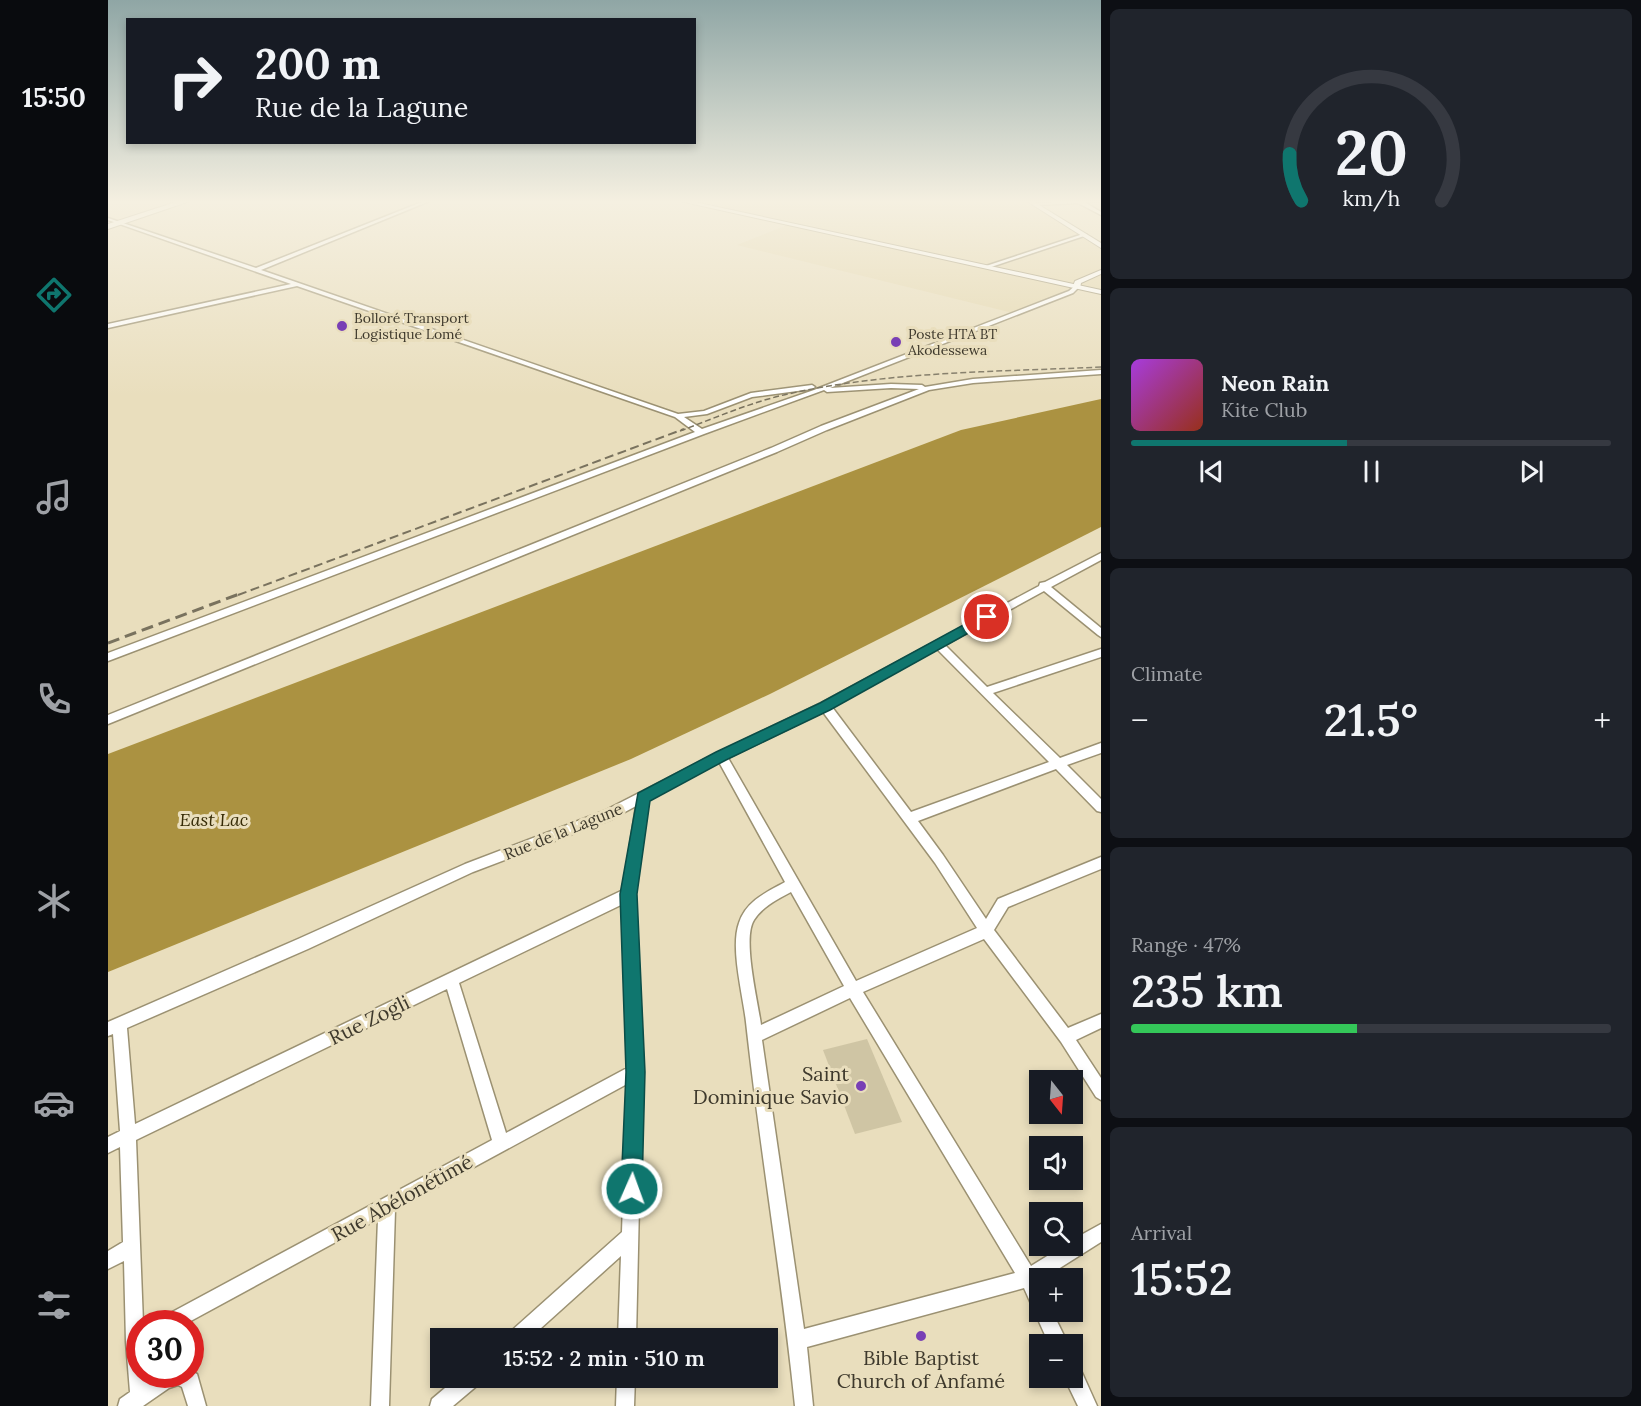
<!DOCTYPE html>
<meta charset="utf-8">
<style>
body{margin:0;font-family:Lora,serif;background:#20242c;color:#f1f3f6;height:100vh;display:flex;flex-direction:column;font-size:22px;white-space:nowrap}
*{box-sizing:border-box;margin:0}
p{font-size:20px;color:#9ea1a6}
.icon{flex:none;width:33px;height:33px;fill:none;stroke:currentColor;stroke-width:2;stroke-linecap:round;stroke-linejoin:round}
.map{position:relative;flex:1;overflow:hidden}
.panel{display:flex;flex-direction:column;gap:9px;padding:9px;background:#0d0f14;width:540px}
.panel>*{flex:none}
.banner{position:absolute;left:18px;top:18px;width:570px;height:126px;border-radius:0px;box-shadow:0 3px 9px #0003;background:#171b24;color:#f1f3f6;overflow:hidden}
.needle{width:39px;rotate:163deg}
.tools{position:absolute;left:921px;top:1070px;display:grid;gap:12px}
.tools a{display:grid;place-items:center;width:54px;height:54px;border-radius:0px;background:#171b24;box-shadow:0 3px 9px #0003;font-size:30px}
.speed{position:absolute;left:18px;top:1310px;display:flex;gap:12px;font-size:30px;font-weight:700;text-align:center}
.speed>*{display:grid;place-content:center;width:78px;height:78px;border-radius:50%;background:#171b24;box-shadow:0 3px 9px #0003;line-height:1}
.speed .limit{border:9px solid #d22;background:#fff;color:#111}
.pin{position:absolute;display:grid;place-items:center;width:51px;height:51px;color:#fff;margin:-26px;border:3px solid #fff;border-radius:50%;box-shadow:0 2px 6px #0007}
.me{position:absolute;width:66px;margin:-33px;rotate:2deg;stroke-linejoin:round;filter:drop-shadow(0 0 4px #0008)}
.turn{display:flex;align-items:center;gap:21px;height:126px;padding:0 30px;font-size:27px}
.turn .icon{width:78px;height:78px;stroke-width:2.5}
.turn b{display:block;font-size:42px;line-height:51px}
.big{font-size:45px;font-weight:600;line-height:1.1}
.panel .tile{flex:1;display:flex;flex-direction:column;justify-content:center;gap:9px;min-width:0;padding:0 21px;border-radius:9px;background:#20242c}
.panel .dial{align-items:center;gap:0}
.dial svg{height:156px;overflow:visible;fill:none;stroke:#363941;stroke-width:7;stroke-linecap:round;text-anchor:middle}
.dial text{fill:#f1f3f6;stroke:none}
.song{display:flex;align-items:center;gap:18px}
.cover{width:72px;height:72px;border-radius:9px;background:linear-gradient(135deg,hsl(280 70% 55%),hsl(10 70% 35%))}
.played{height:6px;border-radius:3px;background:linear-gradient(90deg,#0f766e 45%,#363941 45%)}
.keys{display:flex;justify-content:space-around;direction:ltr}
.heat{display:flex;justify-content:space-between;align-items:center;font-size:33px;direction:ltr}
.charge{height:9px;border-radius:4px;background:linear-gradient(90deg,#34c759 47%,#363941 0)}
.trip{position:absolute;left:322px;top:1328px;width:348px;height:60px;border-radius:0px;background:#171b24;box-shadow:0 3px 9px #0003;font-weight:600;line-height:60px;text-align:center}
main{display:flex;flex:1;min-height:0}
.tabs{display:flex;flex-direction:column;width:108px;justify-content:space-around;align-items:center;background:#090b0e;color:#9ea1a6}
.tabs .icon{width:42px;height:42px}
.tabs .on{color:#0f766e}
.tabs b{font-size:27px;color:#f1f3f6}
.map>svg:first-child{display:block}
.built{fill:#e4d7ae}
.water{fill:#ab9241}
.building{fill:#cfc5a4}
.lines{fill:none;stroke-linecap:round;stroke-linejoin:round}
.minor-casing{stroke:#9b9172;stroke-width:3}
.tertiary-casing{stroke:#9b9172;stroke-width:2}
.secondary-casing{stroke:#9b9172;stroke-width:2}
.trunk-casing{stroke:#9b9172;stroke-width:2}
.minor{fill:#fff;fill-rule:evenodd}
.tertiary{fill:#fff;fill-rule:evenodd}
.secondary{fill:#fff;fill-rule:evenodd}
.trunk{fill:#fff;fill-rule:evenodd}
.rail-far2{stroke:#79725e;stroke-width:1.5;stroke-dasharray:6 3;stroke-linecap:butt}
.rail-far1{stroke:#79725e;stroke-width:2;stroke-dasharray:9 4.5;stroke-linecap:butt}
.rail{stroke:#79725e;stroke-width:3;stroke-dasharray:12 6;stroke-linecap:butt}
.route{fill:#0f766e;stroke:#0a4d48;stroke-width:1.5}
.poi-dot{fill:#783fb5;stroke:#e9debd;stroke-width:2}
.labels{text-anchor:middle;stroke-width:6;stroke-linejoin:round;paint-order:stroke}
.far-poi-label{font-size:14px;fill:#3e392c;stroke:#e9debd;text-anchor:start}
.street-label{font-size:16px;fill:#3e392c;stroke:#e9debd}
.water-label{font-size:18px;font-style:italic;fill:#362b06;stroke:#e9debd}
.near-street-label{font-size:20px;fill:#3e392c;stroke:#e9debd}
.near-poi-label{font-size:20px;fill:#3e392c;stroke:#e9debd;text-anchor:end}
</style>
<main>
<nav class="tabs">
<b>15:50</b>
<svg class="icon on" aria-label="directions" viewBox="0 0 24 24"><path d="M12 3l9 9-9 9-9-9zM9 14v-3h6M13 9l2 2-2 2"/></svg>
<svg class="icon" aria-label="music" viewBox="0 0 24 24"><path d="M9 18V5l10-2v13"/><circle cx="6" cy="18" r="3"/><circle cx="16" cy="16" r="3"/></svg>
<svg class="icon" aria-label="phone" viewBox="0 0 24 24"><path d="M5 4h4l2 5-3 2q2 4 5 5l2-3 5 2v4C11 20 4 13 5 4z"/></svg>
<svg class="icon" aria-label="climate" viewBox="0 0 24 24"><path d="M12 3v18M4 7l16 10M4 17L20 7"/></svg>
<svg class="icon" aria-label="car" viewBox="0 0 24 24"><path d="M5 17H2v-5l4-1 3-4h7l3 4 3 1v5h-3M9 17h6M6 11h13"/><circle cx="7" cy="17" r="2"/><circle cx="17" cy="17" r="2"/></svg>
<svg class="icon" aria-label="filters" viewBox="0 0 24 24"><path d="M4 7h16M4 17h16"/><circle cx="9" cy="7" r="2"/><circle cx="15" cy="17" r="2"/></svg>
</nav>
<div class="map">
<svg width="993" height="1406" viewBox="0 0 993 1406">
<rect width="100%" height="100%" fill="#e9debd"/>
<!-- built -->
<path class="built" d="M581,200H915L993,248V290Z
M679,225L698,228L964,286L954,294L905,313L629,245Z"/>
<!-- water -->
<path class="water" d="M993,399V527L662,694L523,759L0,972V754L853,430Z"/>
<!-- building -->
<path class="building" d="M759,1039L794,1122L747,1134L715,1050Z"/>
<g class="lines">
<defs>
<path id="minor" d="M319,200H324L153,270L570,414L596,411L643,393L704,385L707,387L704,389L644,397L599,414L576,417L594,429L706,390L961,291L969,284L972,286L965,293L722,388L783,384L814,385L817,387L865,379L993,370V374L865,383L821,390L719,430L669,452L0,724V715L663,448L713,426L811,389L783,388L719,392L716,390L596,434L0,661V653L587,432L567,417L189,286L0,328V324L183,284L0,220V218L148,268Z
M977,200H993V201L976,202L993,212V215L970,203L927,205L925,204Z
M975,234L979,235L883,267L878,266Z
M993,553V560L943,587L993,628V637L990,635L936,591L837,645L879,687L993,649V657L885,693L952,758L993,743V753L959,765L993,799V812L989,811L948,769L810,821L835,855L878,919L890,899L993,857V869L900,907L886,930L960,1028L993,1014V1028L968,1040L993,1078V1100L988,1097L953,1042L876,939L755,992L923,1266L957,1245H964V1240L993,1224V1242L936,1278H932V1311H944L960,1344H941L916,1288L699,1347L705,1406H687C674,1278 652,1150 638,1022C635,995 622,948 631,923C638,901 659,892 677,882L611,762L540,800L527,894L534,1072L528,1338H510L513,1256L422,1338H399L402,1332L514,1232L519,1084L287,1210L281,1406H263L270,1219L79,1323H52L55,1317L384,1140L339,989L28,1140L35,1323H32V1374H39L40,1380L49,1374H82V1371L89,1374L98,1406H80L74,1387L70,1385L61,1388L35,1406H10L12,1399L22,1392L18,1342L16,1261L0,1269V1251L15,1242L12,1147L0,1153V1137L12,1131L5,1034L0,1036V1022L190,939L357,864L496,811L609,753L713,703L931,586L932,583L937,582ZM829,649L941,762L803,812L724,707ZM715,712L827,863L869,928L748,981L620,758ZM528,806L515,890L27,1124L19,1028L200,949L365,872L504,819ZM683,892L736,986L653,1025C650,1002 634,938 646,920C654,907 670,899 683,892ZM515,904L519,1068L398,1133L351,983ZM742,998L907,1273L696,1329L654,1040Z
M964,1364L971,1366L989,1406H970L956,1377H964Z
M350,1377H373L371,1384L345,1406H322L324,1399Z
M509,1377H527L526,1406H508Z"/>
<path id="tertiary" d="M917,200H923L993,243V248Z
M993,270V274L973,283L972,288L965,286L967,281Z"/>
<path id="secondary" d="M567,200H577L993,290V294Z"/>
<path id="trunk" d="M74,200H85L0,229V224Z"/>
</defs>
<!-- minor casing -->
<use href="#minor" class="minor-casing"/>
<!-- tertiary casing -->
<use href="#tertiary" class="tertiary-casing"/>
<!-- secondary casing -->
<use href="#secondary" class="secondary-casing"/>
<!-- trunk casing -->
<use href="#trunk" class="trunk-casing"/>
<!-- minor -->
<use href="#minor" class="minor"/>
<!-- tertiary -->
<use href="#tertiary" class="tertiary"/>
<!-- secondary -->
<use href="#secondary" class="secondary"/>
<!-- trunk -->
<use href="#trunk" class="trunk"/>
<!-- rail-far2 -->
<path class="rail-far2" d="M572,431C607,418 643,402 680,394C782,371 889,372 993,367"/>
<!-- rail-far1 -->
<path class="rail-far1" d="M130,595L576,429"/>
<!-- rail -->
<path class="rail" d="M0,643L134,593"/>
</g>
<!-- sky -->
<linearGradient id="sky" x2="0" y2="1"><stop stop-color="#8fa6a5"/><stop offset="0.51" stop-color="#f5f0e1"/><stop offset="1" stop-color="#f5f0e1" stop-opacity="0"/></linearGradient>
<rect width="993" height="396" fill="url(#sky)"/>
<!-- route -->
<path class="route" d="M879,612L884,614L885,617L884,620L722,710L618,760L542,801L529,894L537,1072L534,1189L531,1197L524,1200L516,1197L513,1189L518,1072L512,894L530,793L608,752L712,703Z"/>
<!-- markers -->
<g class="poi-dot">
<circle cx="234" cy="326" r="6"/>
<circle cx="788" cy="342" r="6"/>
<circle cx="753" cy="1086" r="6"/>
<circle cx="813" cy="1336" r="6"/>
</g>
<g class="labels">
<!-- far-poi labels -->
<g class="far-poi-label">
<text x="246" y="323">Bolloré Transport<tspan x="246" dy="16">Logistique Lomé</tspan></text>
<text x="800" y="339">Poste HTA BT<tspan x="800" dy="16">Akodessewa</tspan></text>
</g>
<!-- street labels -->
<g class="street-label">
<text transform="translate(455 831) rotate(-22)" y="6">Rue de la Lagune</text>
</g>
<!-- water labels -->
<g class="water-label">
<text x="106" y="826">East Lac</text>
</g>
<!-- near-street labels -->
<g class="near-street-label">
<text transform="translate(261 1020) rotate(-26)" y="7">Rue Zogli</text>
<text transform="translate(294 1198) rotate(-29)" y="7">Rue Abélonétimé</text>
</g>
<!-- near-poi labels -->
<g class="near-poi-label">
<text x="741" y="1081">Saint<tspan x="741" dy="23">Dominique Savio</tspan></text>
<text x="813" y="1365" text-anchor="middle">Bible Baptist<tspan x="813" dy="23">Church of Anfamé</tspan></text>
</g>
</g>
</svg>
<div class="tools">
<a><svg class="needle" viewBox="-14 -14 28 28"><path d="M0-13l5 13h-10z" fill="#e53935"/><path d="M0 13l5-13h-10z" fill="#9ea1a6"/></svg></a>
<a><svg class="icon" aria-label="sound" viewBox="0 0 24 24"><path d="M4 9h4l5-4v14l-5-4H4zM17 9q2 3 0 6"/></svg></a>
<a><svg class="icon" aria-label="search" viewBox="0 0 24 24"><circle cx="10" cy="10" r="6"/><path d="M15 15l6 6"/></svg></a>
<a>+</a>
<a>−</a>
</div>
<div class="speed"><div class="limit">30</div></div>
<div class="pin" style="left:879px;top:617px;background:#d93025"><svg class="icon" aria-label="arrive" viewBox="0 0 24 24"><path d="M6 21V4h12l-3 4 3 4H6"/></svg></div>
<svg class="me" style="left:524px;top:1189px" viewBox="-20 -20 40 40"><circle r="17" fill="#0f766e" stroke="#fff" stroke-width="3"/><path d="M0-11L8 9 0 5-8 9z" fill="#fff"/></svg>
<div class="trip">15:52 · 2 min · 510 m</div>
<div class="banner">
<div class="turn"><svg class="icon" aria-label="right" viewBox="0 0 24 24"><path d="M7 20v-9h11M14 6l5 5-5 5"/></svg><div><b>200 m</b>Rue de la Lagune</div></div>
</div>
</div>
<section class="panel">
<div class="tile dial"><svg viewBox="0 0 100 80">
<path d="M14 69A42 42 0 1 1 86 69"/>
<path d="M14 69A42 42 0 0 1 8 45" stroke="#0f766e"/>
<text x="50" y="56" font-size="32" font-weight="700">20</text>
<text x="50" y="72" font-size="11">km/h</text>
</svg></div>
<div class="tile">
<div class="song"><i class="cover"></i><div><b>Neon Rain</b><p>Kite Club</p></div></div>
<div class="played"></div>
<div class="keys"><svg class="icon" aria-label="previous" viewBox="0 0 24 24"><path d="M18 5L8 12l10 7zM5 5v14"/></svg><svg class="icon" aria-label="pause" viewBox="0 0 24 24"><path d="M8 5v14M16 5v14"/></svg><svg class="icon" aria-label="next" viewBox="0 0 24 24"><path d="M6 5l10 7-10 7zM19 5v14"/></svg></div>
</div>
<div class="tile"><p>Climate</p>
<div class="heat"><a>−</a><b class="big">21.5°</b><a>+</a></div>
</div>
<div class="tile"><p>Range · 47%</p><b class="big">235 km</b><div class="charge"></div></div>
<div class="tile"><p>Arrival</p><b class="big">15:52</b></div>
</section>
</main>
